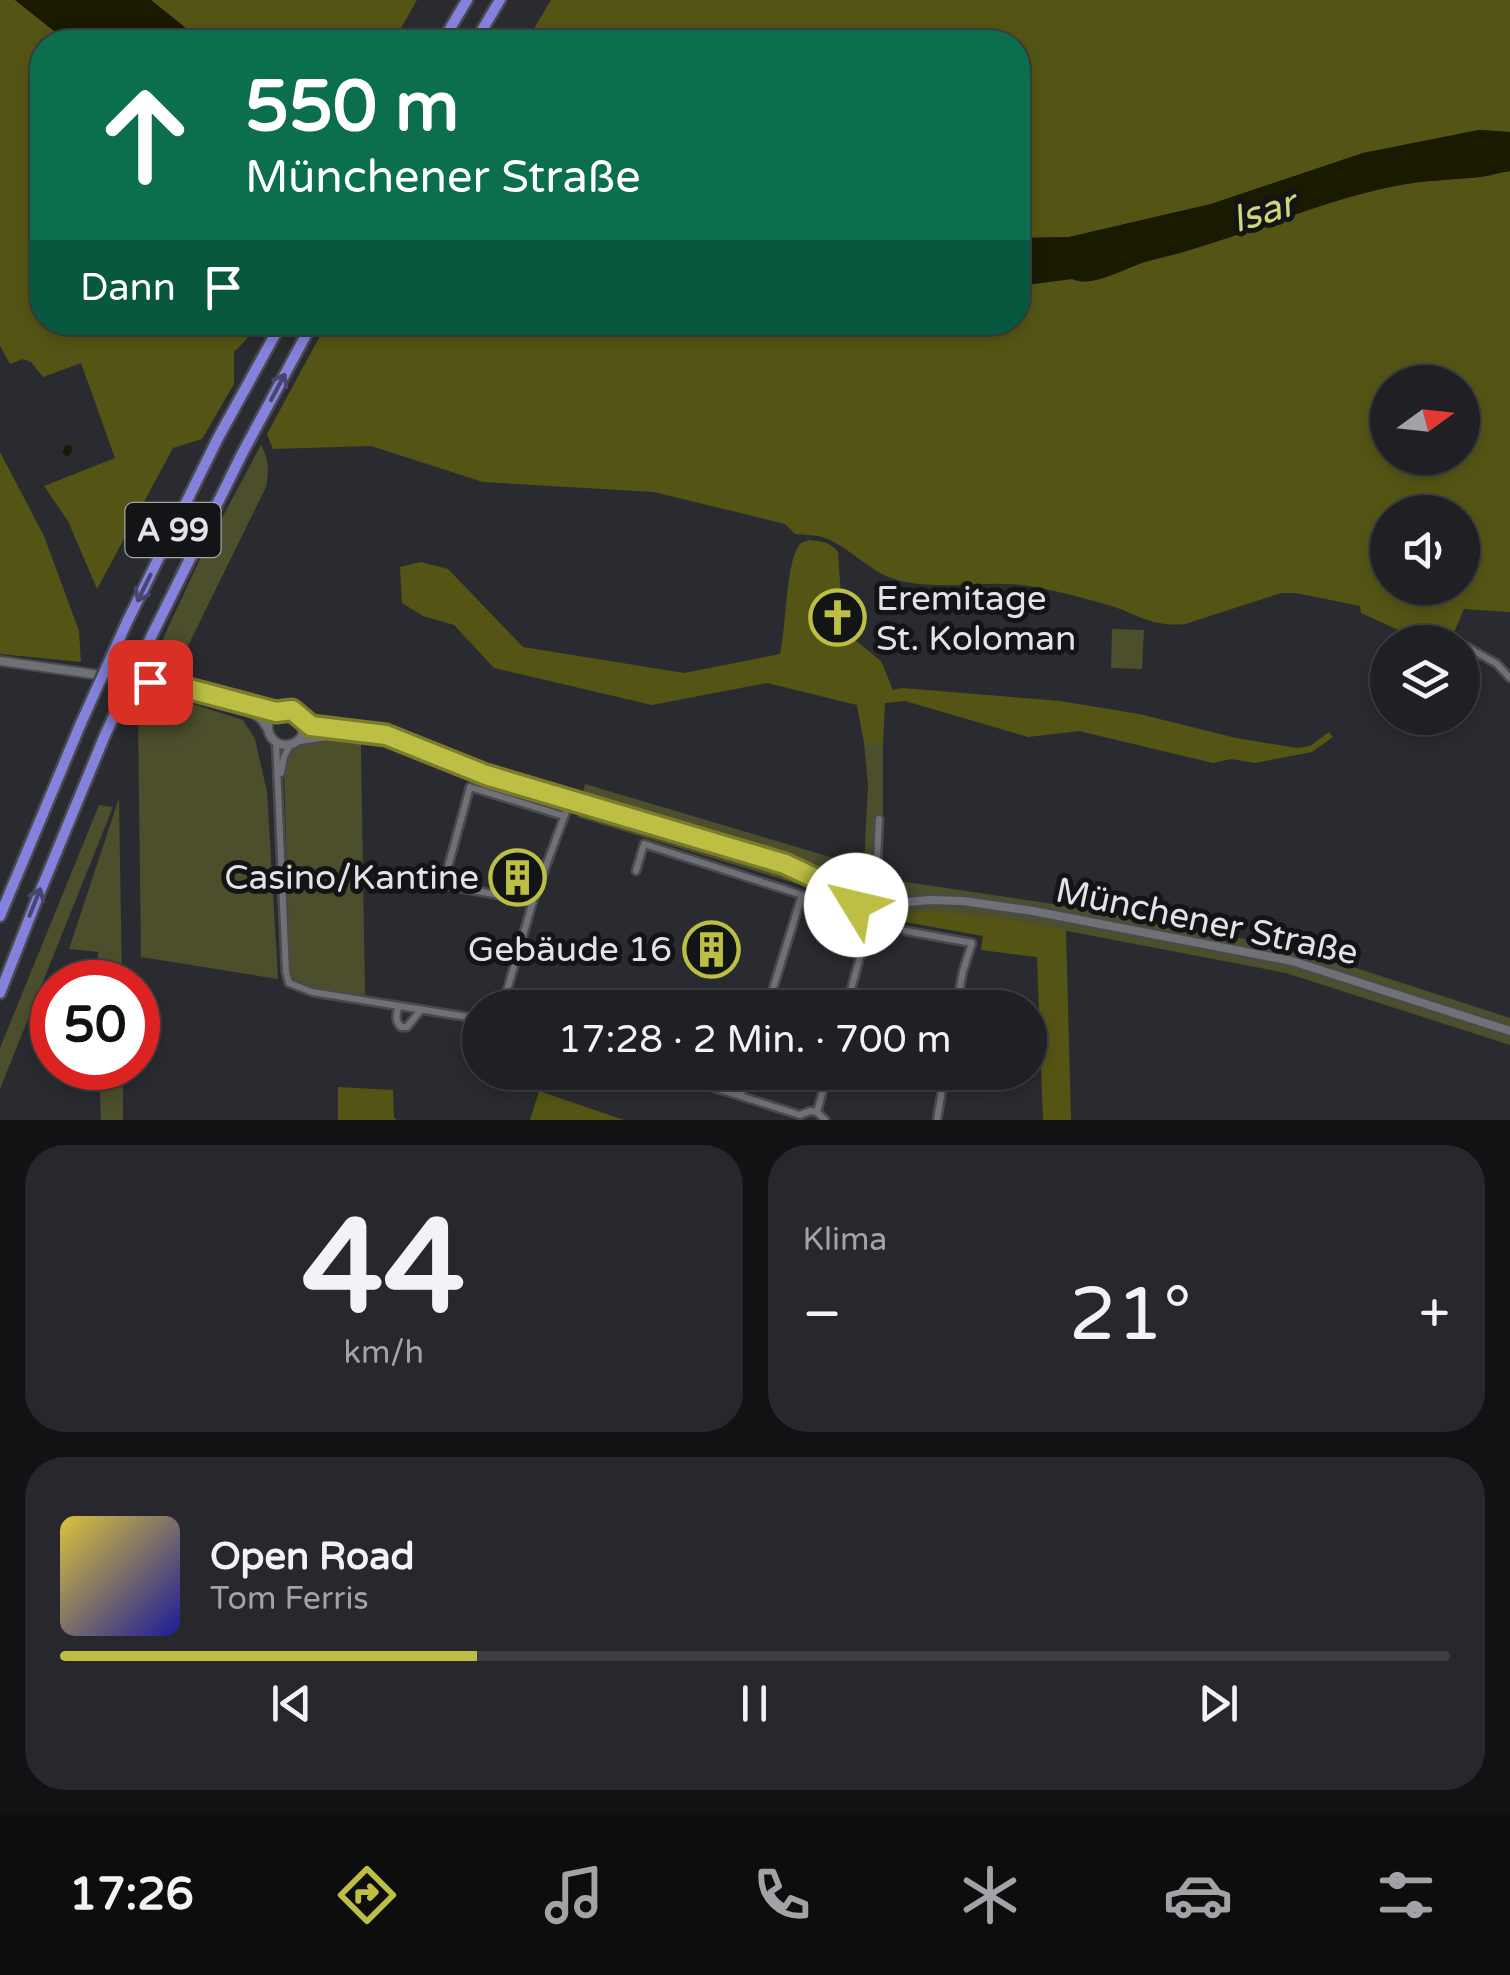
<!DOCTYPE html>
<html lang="de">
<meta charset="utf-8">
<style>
body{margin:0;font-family:"Varela Round",sans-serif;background:#28282c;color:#f1f3f6;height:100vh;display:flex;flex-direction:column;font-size:38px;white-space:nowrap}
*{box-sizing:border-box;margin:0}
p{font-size:32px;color:#a2a3a6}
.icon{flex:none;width:55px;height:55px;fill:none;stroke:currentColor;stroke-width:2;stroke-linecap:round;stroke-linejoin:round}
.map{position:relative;height:1120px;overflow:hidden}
.side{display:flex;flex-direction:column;gap:25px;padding:25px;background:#121214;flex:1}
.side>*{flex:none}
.hud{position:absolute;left:30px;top:30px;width:1000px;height:305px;border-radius:40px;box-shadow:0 5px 15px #0003,0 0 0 2px #3d3e41;background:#0b6e4f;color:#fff;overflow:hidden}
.needle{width:65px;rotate:75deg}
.tools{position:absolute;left:1370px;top:365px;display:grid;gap:20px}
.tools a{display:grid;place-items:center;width:110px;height:110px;border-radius:50%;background:#202024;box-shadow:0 5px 15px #0003,0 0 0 2px #3d3e41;font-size:50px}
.speed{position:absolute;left:30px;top:960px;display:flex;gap:20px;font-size:50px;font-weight:700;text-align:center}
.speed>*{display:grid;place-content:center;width:130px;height:130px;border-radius:50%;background:#202024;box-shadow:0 5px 15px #0003,0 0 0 2px #3d3e41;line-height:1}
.speed .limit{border:15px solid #d22;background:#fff;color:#111}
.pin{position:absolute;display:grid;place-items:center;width:85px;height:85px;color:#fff;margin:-42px;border-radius:20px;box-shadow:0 5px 15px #0006}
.me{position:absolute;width:110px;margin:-55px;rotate:306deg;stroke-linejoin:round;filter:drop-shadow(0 0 8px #0008)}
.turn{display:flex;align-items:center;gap:35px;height:210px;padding:0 50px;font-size:45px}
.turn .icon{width:130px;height:130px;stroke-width:2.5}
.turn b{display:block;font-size:70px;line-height:85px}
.then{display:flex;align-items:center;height:95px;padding:0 50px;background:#0003;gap:20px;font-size:38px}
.big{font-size:75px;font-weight:600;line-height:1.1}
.side .card{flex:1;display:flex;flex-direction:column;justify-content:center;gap:15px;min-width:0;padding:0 35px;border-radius:40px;background:#28282c}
.side .dial{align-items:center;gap:0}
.dial b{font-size:130px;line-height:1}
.song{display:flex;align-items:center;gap:30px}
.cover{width:120px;height:120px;border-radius:15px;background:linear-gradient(135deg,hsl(50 70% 55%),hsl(240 70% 35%))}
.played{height:10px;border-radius:5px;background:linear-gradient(90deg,#bcbf44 30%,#3d3e41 30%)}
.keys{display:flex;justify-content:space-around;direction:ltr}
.heat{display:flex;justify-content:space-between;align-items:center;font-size:55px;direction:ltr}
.side .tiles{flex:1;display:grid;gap:25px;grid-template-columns:1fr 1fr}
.card:last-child{grid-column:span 2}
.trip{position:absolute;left:462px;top:990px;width:585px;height:100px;border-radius:50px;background:#202024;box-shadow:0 5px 15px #0003,0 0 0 2px #3d3e41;font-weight:600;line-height:100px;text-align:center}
.menu{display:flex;height:160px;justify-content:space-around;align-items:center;background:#0d0d0e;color:#a2a3a6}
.menu .icon{width:70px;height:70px}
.menu .active{color:#bcbf44}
.menu b{font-size:45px;color:#f1f3f6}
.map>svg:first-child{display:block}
.green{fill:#4c4e2c;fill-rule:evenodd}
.forest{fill:#545514;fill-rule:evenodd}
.water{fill:#191a00}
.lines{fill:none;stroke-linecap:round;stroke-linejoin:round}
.canal{stroke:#191a00;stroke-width:8}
.minor-casing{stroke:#49494e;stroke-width:11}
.secondary-casing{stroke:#49494e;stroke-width:12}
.motorway-casing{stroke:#49494e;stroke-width:15}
.minor{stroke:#707177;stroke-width:6}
.secondary{stroke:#707177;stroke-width:8}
.motorway{stroke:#8582dd;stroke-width:10}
.motorway-bridge-casing{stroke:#49494e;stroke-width:15;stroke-linecap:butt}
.motorway-bridge{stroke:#8582dd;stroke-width:10}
.oneway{stroke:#464670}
.route-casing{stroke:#7a7c2c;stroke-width:25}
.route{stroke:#bcbf44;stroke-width:18}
.labels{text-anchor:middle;stroke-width:10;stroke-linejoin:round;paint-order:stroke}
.shield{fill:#131416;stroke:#a4a5a8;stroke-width:2.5}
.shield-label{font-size:32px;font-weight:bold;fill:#e2e3e6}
.poi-label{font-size:35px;fill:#e2e3e6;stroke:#131416;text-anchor:end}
.street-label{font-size:35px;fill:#e2e3e6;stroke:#131416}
.water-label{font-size:38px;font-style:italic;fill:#d1d57a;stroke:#131416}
</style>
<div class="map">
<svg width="1510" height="1120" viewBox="0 0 1510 1120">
<rect width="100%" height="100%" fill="#2a2b30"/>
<!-- green -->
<path class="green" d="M261,445C269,459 269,471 266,487L183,656C173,673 167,678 146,675L200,559Z
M1112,629L1144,630L1142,669L1111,668Z
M146,693L174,698L243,720L255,739L267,792L278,979L141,957L138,716Z
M361,737V750L365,995L304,987L295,981L290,970L284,773C288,731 329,739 361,737Z
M864,743H883V860L886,879L1087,909L1265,943L1310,953L1510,1018V1045L1286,973L1036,925L930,911L894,920L880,935L878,943L856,937L841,908L811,888L577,817L585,784L864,867L868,785ZM869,875H875L877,886L884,889L889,895L902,896L903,907C889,911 878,920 874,934L862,932C861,918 851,903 840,894L844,885L861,888L867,884Z
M119,798L122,982H97L98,952L69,949Z
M99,805L113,807L0,1089V1048Z
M99,1068H123V1120H101Z"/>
<!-- forest -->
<path class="forest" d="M0,0H15L68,42H42V322L257,323L246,340L234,352V384L202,439L173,448L97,589L68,521L44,486L115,458L81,363L43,377L31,362L23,359L10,364L0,346Z
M151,0H417L393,42H203Z
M551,0H1510V132L1479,130L1363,153L1211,204L1069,237L1018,238V42H526Z
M1510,171V612L1464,609L1450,642H1414L1416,638L1361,613L1360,606L1296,593H1281L1185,624C1152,627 1141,616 1112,606C1088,599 1046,588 1022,585C979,580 933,592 891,578C867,569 849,547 825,538C815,534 806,536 795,534L785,524L654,492L483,482L371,446L273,449L267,434L327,323L1018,322V286L1072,279C1094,289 1129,265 1152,260C1235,241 1313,202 1396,186C1423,180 1452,180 1480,177C1490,176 1500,172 1510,171ZM1388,382H1462V458H1388ZM1388,512H1462V588H1388Z
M0,452L44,536L79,631L81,662L0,654Z
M809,540C822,541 830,542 838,552L842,612L830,615V620L881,661L893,690L902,688L1060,701L1139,714L1236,738L1297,748L1310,746L1329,732L1333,737L1312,752L1255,763L1231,759L1213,763L1079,731L1028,737L905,701L885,703L883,743H864L857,705L767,683L652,705L494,668L454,625L423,616L402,603L400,567L421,562L448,569L523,647L684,673L780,654C786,628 786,568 797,549C801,542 801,543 809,540Z
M930,911L998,918L1066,930L1071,1120H1043L1037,957L981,950L983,936L894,920L904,914Z
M338,1087L393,1090L394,1118L397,1120H338Z
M539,1091L624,1120H530Z"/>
<!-- water -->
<path class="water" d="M15,0H151L203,42H68Z
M1479,130L1510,132V171C1500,172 1490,176 1480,177C1452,180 1423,180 1395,186C1313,202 1235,241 1152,260C1129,265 1094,289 1072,279L1018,286V238L1069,237L1211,204L1363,153Z"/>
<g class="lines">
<!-- canal -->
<path class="canal" d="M67,452L68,449"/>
<defs>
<path id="minor" d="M1437,631L1459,642
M1462,644L1497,664L1510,678
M276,743L286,972L289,983L312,992L480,1019
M281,773L284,757L290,745
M636,871L644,844L802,895L767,1008
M872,889L873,873L877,860L879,819
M533,901L443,885L470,787L564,816
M906,931L972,943L963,971L956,1008
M398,1008C396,1016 395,1021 401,1027H407L420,1011
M502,1008L533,901L570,801
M846,1008L870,920
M665,1072L800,1115L810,1111L817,1112
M741,1095L747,1072
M817,1112L828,1072
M817,1112L825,1120
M937,1120L945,1072"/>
<path id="secondary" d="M0,661L178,686L276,712
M246,707L262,720L268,729
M268 727a18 18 0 1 1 36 0a18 18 0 1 1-36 0Z
M304,721L322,729L385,735L486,775L785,864L857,898
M300,740L339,734
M857,898L855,905L858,913L870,920L882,916L887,904
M857,898L861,893L872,889L882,894L887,904
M887,904L929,900L963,901L1033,911L1292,961L1510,1031"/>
<path id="motorway" d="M442,42L467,0
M475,42L500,0
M127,622L218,438L282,322
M152,635L243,452L313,322
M0,916L81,723
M0,993L35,904L105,735"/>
</defs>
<!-- minor casing -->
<use href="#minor" class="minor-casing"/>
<!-- secondary casing -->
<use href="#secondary" class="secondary-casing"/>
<!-- motorway casing -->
<use href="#motorway" class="motorway-casing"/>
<!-- minor -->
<use href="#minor" class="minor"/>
<!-- secondary -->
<use href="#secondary" class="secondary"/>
<!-- motorway -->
<use href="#motorway" class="motorway"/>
<defs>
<path id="motorway-bridge" d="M81,723L127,622
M105,735L152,635"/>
</defs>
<!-- motorway-bridge casing -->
<use href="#motorway-bridge" class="motorway-bridge-casing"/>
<!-- motorway-bridge -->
<use href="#motorway-bridge" class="motorway-bridge"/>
</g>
<!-- one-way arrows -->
<defs><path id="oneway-shaft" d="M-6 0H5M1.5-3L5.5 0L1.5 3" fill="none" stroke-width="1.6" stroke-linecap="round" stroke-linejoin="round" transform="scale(2.5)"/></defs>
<g class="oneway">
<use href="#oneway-shaft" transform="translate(278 387) rotate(-62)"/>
<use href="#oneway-shaft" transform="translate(144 588) rotate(116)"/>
<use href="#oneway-shaft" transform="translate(35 902) rotate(-68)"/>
</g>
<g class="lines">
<defs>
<path id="route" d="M150,682L178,686L276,712L292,710L311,726L386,735L486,775L785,864L857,898L856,905"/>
</defs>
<!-- route casing -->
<use href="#route" class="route-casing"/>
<!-- route -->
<use href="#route" class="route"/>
</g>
<!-- icons -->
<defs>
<symbol id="church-ring" viewBox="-11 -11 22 22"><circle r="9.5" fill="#131416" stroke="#bcbf44" stroke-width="1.5"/><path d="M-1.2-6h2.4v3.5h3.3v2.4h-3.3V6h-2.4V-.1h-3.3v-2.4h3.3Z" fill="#bcbf44"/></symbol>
<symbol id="building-ring" viewBox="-11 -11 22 22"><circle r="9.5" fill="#131416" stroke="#bcbf44" stroke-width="1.5"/><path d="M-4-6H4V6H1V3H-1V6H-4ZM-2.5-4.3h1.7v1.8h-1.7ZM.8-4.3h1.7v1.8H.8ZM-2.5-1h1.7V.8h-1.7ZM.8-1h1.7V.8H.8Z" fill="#bcbf44"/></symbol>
</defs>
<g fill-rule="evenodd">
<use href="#church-ring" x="806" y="586" width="63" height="63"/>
<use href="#building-ring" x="486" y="846" width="63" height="63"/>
<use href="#building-ring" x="680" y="918" width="63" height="63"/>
</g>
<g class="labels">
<!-- shield labels -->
<rect class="shield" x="125.5" y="503" width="95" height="54" rx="8"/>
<g class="shield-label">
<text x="173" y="541">A 99</text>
</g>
<!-- poi labels -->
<g class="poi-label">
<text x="876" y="610" text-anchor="start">Eremitage<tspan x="876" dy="40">St. Koloman</tspan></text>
<text x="479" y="889">Casino/Kantine</text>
<text x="672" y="961">Gebäude 16</text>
</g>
<!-- street labels -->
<g class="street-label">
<text transform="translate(1207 921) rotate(12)" y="12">Münchener Straße</text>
</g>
<!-- water labels -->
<g class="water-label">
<text transform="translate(1263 211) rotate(-17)" y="13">Isar</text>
</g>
</g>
</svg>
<div class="tools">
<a><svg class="needle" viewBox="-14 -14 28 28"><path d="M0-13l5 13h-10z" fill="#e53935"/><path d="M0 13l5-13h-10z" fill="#a2a3a6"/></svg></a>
<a><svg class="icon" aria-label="sound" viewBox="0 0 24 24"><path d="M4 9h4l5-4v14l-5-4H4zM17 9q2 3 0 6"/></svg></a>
<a><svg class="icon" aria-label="layers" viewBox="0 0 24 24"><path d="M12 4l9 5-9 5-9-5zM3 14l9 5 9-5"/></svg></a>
</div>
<div class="speed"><div class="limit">50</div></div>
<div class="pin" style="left:150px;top:682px;background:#d93025"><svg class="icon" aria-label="arrive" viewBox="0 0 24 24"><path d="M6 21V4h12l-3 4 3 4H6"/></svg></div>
<svg class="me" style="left:856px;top:905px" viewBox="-20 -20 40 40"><circle r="19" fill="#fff"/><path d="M0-13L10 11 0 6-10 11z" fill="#bcbf44"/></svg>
<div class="trip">17:28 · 2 Min. · 700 m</div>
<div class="hud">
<div class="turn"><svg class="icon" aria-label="ahead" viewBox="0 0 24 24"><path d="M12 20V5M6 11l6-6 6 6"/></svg><div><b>550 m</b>Münchener Straße</div></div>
<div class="then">Dann<svg class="icon" aria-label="arrive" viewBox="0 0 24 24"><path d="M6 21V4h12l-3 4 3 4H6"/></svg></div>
</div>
</div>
<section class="side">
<div class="tiles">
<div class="card dial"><b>44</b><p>km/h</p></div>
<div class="card"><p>Klima</p>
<div class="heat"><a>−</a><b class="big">21°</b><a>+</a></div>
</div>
<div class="card">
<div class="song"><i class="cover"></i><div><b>Open Road</b><p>Tom Ferris</p></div></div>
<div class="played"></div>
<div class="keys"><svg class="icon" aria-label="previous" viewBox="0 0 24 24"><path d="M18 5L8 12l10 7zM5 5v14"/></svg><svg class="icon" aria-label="pause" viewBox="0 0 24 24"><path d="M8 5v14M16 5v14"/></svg><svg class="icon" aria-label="next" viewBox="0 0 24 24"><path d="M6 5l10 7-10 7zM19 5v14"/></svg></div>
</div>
</div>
</section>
<nav class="menu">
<b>17:26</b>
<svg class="icon active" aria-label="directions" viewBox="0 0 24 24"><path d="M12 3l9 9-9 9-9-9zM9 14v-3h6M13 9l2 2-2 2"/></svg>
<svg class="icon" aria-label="music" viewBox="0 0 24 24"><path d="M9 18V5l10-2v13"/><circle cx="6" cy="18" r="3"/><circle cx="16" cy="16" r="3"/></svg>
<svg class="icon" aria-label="phone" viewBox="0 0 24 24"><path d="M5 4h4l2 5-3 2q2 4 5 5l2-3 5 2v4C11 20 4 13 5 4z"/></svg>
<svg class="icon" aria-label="climate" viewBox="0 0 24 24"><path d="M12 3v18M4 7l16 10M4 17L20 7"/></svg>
<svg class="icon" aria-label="car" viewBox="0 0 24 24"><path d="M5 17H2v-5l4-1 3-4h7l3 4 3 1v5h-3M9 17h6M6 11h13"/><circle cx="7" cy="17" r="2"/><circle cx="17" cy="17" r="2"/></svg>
<svg class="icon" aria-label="filters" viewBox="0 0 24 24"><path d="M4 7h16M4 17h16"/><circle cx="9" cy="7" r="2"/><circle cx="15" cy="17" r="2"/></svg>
</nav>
